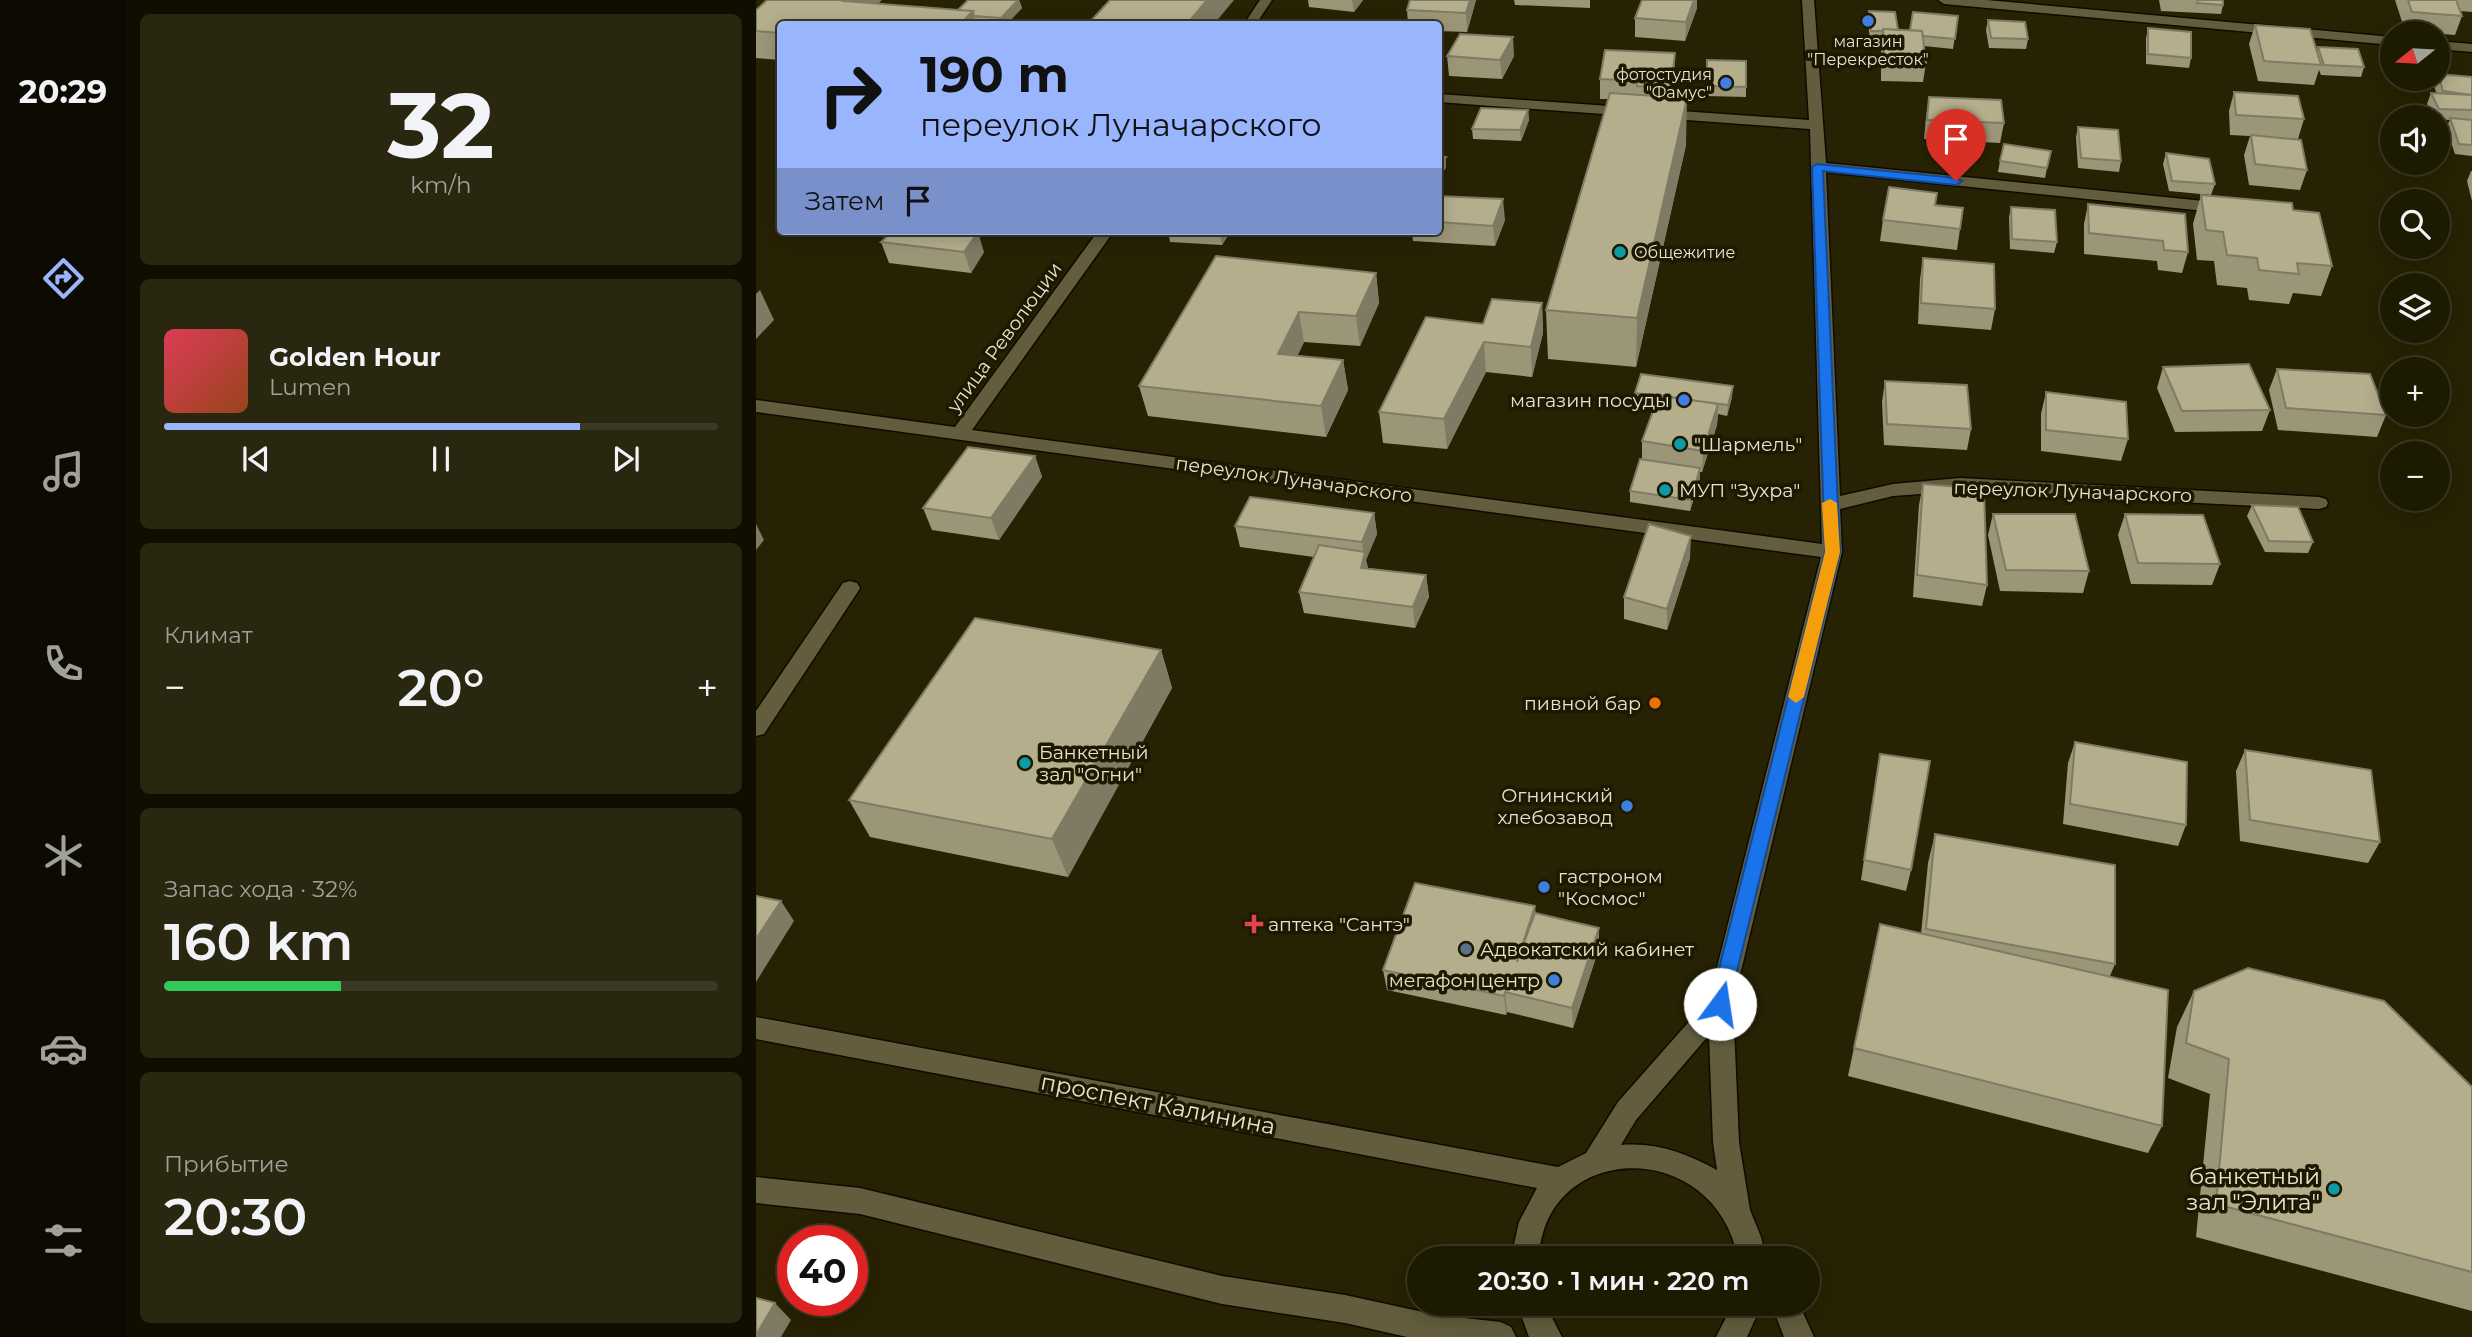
<!DOCTYPE html>
<html lang="ru">
<meta charset="utf-8">
<style>
body{margin:0;font-family:Montserrat,sans-serif;background:#2a2711;color:#f1f3f6;height:100vh;display:flex;flex-direction:column;font-size:26px;white-space:nowrap}
*{box-sizing:border-box;margin:0}
p{font-size:23px;color:#a0a199}
.icon{flex:none;width:38px;height:38px;fill:none;stroke:currentColor;stroke-width:2;stroke-linecap:round;stroke-linejoin:round}
.map{position:relative;flex:1;overflow:hidden}
.sheet{display:flex;flex-direction:column;gap:14px;padding:14px;background:#100e01;width:630px}
.sheet>*{flex:none}
.banner{position:absolute;left:21px;top:21px;width:665px;height:214px;border-radius:7px;box-shadow:0 4px 18px #0003,0 0 0 2px #3b3824;background:#98b5fd;color:#111;overflow:hidden}
.needle{width:46px;rotate:252deg}
.buttons{position:absolute;left:1624px;top:21px;display:grid;gap:14px}
.buttons a{display:grid;place-items:center;width:70px;height:70px;border-radius:50%;background:#1d1a02;box-shadow:0 4px 18px #0003,0 0 0 2px #3b3824;font-size:35px}
.speed{position:absolute;left:21px;top:1225px;display:flex;gap:14px;font-size:35px;font-weight:700;text-align:center}
.speed>*{display:grid;place-content:center;width:91px;height:91px;border-radius:50%;background:#1d1a02;box-shadow:0 4px 18px #0003,0 0 0 2px #3b3824;line-height:1}
.speed .limit{border:10px solid #d22;background:#fff;color:#111}
.pin{position:absolute;display:grid;place-items:center;width:60px;height:60px;color:#fff;margin:-72px -30px;border-radius:50% 50% 50% 0;rotate:-45deg;box-shadow:0 0 7px #0007}
.pin .icon{rotate:45deg}
.me{position:absolute;width:77px;margin:-38px;rotate:14deg;stroke-linejoin:round;filter:drop-shadow(0 0 5px #0008)}
.turn{display:flex;align-items:center;gap:24px;height:147px;padding:0 28px;font-size:32px}
.turn .icon{width:91px;height:91px;stroke-width:2.5}
.turn b{display:block;font-size:49px;line-height:60px}
.then{display:flex;align-items:center;height:66px;padding:0 28px;background:#0003;gap:14px;font-size:26px}
.big{font-size:52px;font-weight:600;line-height:1.1}
.sheet .widget{flex:1;display:flex;flex-direction:column;justify-content:center;gap:10px;min-width:0;padding:0 24px;border-radius:10px;background:#2a2711}
.sheet .dial{align-items:center;gap:0}
.dial b{font-size:91px;line-height:1}
.song{display:flex;align-items:center;gap:21px}
.cover{width:84px;height:84px;border-radius:10px;background:linear-gradient(135deg,hsl(350 70% 55%),hsl(20 70% 35%))}
.played{height:7px;border-radius:4px;background:linear-gradient(90deg,#98b5fd 75%,#3b3824 75%)}
.keys{display:flex;justify-content:space-around;direction:ltr}
.heat{display:flex;justify-content:space-between;align-items:center;font-size:38px;direction:ltr}
.charge{height:10px;border-radius:5px;background:linear-gradient(90deg,#34c759 32%,#3b3824 0)}
.trip{position:absolute;left:651px;top:1246px;width:413px;height:70px;border-radius:35px;background:#1d1a02;box-shadow:0 4px 18px #0003,0 0 0 2px #3b3824;font-weight:600;line-height:70px;text-align:center}
main{display:flex;flex:1;min-height:0}
.menu{display:flex;flex-direction:column;width:126px;justify-content:space-around;align-items:center;background:#0c0a01;color:#a0a199}
.menu .icon{width:49px;height:49px}
.menu .selected{color:#98b5fd}
.menu b{font-size:32px;color:#f1f3f6}
.map>svg:first-child{display:block}
.lines{fill:none;stroke-linecap:round;stroke-linejoin:round}
.minor-casing{stroke:#0f0b00;stroke-width:3}
.minor{fill:#635d3e;fill-rule:evenodd}
.wall{fill:#9c9679}
.shaded-wall{fill:#7f7a63}
.building{fill:#b5ae8d;stroke:#7f7a63;stroke-width:2}
.route{fill:#1a73e8;stroke:#114b97;stroke-width:2}
.slow{fill:#f59e0b}
.shop-dot{fill:#3f7fe0;stroke:#1e1800;stroke-width:2.5}
.culture-dot{fill:#0f9aa8;stroke:#1e1800;stroke-width:2.5}
.food-dot{fill:#e8710a;stroke:#1e1800;stroke-width:2.5}
.health-dot{fill:#e0444e;stroke:#1e1800;stroke-width:2.5}
.service-dot{fill:#5c6f8a;stroke:#1e1800;stroke-width:2.5}
.labels{text-anchor:middle;stroke-width:7;stroke-linejoin:round;paint-order:stroke}
.far-poi-label{font-size:16px;fill:#e5e2d1;stroke:#1e1800}
.street-label{font-size:19px;fill:#e5e2d1;stroke:#1e1800}
.poi-label{font-size:19px;fill:#e5e2d1;stroke:#1e1800;text-anchor:start}
.near-street-label{font-size:23px;fill:#e5e2d1;stroke:#1e1800}
.near-poi-label{font-size:23px;fill:#e5e2d1;stroke:#1e1800;text-anchor:end}
</style>
<main>
<nav class="menu">
<b>20:29</b>
<svg class="icon selected" aria-label="directions" viewBox="0 0 24 24"><path d="M12 3l9 9-9 9-9-9zM9 14v-3h6M13 9l2 2-2 2"/></svg>
<svg class="icon" aria-label="music" viewBox="0 0 24 24"><path d="M9 18V5l10-2v13"/><circle cx="6" cy="18" r="3"/><circle cx="16" cy="16" r="3"/></svg>
<svg class="icon" aria-label="phone" viewBox="0 0 24 24"><path d="M5 4h4l2 5-3 2q2 4 5 5l2-3 5 2v4C11 20 4 13 5 4z"/></svg>
<svg class="icon" aria-label="climate" viewBox="0 0 24 24"><path d="M12 3v18M4 7l16 10M4 17L20 7"/></svg>
<svg class="icon" aria-label="car" viewBox="0 0 24 24"><path d="M5 17H2v-5l4-1 3-4h7l3 4 3 1v5h-3M9 17h6M6 11h13"/><circle cx="7" cy="17" r="2"/><circle cx="17" cy="17" r="2"/></svg>
<svg class="icon" aria-label="filters" viewBox="0 0 24 24"><path d="M4 7h16M4 17h16"/><circle cx="9" cy="7" r="2"/><circle cx="15" cy="17" r="2"/></svg>
</nav>
<section class="sheet">
<div class="widget dial"><b>32</b><p>km/h</p></div>
<div class="widget">
<div class="song"><i class="cover"></i><div><b>Golden Hour</b><p>Lumen</p></div></div>
<div class="played"></div>
<div class="keys"><svg class="icon" aria-label="previous" viewBox="0 0 24 24"><path d="M18 5L8 12l10 7zM5 5v14"/></svg><svg class="icon" aria-label="pause" viewBox="0 0 24 24"><path d="M8 5v14M16 5v14"/></svg><svg class="icon" aria-label="next" viewBox="0 0 24 24"><path d="M6 5l10 7-10 7zM19 5v14"/></svg></div>
</div>
<div class="widget"><p>Климат</p>
<div class="heat"><a>−</a><b class="big">20°</b><a>+</a></div>
</div>
<div class="widget"><p>Запас хода · 32%</p><b class="big">160 km</b><div class="charge"></div></div>
<div class="widget"><p>Прибытие</p><b class="big">20:30</b></div>
</section>
<div class="map">
<svg width="1716" height="1337" viewBox="0 0 1716 1337">
<rect width="100%" height="100%" fill="#272203"/>
<g class="lines">
<defs>
<path id="minor" d="M504,0H516L500,24H488Z
M1046,0H1058L1070,163L1468,203L1476,208L1468,213L1070,172L1084,496L1137,484L1204,478L1563,497L1570,499L1572,503L1570,507L1563,509L1204,491L1137,496L1084,509L1086,552L977,1004L983,1142L994,1210L1005,1237L1010,1258H982C958,1137 789,1140 783,1258H755L763,1222L781,1188L0,1039V1017L802,1167L830,1153L862,1102L953,999L1065,557L0,412V400L199,427L342,231H358L216,430L1066,544L1054,129L682,102V94L1053,120ZM953,1035L957,1142L961,1170C930,1153 900,1142 865,1145L880,1120Z
M1182,0H1230L1636,37V45L1188,4Z
M1682,41L1716,44V52L1682,49Z
M94,581L101,583L104,588L101,593L8,734L0,736V711L87,583Z
M0,1177L104,1188L466,1276L589,1295L681,1315L745,1322L755,1327L760,1337H651L589,1323L466,1304L104,1214L0,1203Z
M761,1304H789L806,1337H773Z
M977,1304H1006L991,1337H960Z
M1015,1304H1043L1058,1337H1028Z"/>
</defs>
<!-- minor casing -->
<use href="#minor" class="minor-casing"/>
<!-- minor -->
<use href="#minor" class="minor"/>
</g>
<!-- wall -->
<path class="wall" d="M212,0H263L266,8L251,24H24V60L0,58V10L122,4L202,10Z
M552,0H607L598,12L553,7Z
M720,0L711,32L682,31V24H652L651,10Z
M758,0H834V8L759,5Z
M1403,0H1467V5L1465,14L1405,11Z
M1639,0H1716V12L1704,11L1706,16L1699,35L1649,31Z
M941,8L929,41L879,37V18Z
M1113,11L1142,30H1154L1202,16L1197,49L1168,46L1170,63L1167,82L1125,81V49L1126,41H1114L1112,21Z
M1232,20L1272,39L1270,49L1233,48L1230,30Z
M1499,25L1561,52L1562,47L1608,67L1605,77L1565,75L1563,70L1558,85L1502,81L1493,44Z
M1392,28L1435,58L1433,68L1390,64V38Z
M919,53L918,72L916,97L930,145L880,367L792,359L790,310L853,99H844V79Z
M691,56H758L746,79L693,76Z
M951,60L990,87V97L950,96Z
M1682,74L1716,77V156L1699,154L1690,128L1694,120L1682,119V117H1678L1671,104L1675,93L1681,94L1677,84L1679,79H1682Z
M1478,92L1548,119L1542,139L1519,137L1551,170L1544,190L1493,185L1488,155L1494,136L1474,135L1473,111Z
M1173,97L1248,123L1244,143L1168,139L1170,117Z
M772,110L773,120L765,141L717,139L716,129Z
M1322,127L1365,161L1363,172L1322,168L1320,137Z
M1410,153L1459,184L1455,195L1413,191L1407,164Z
M1244,161L1291,168L1289,178L1242,172Z
M1715,171H1716V201L1711,181Z
M1445,195L1537,210L1576,266L1565,296L1537,293L1533,304L1493,300L1491,288L1461,285L1458,261L1441,260L1437,224Z
M682,196L749,220L739,246L657,241L656,231H682Z
M1332,204L1432,252L1426,273L1402,270L1401,261L1328,254V224Z
M1179,205L1204,229L1201,250L1124,241L1127,220Z
M1255,207L1301,242L1298,253L1254,249L1253,217Z
M412,231H475L466,245L414,242Z
M125,242L228,252L215,273L133,263Z
M1167,258L1239,309L1235,330L1162,324L1164,279Z
M620,273L623,303L604,346L548,342L541,356L587,360L592,390L570,437L392,416L383,386Z
M786,303L787,333L776,377L730,372L691,449L627,443L623,412L727,324Z
M1407,367L1514,410L1506,431L1419,432L1401,388Z
M1521,369L1630,415L1621,437L1522,430L1513,390Z
M1129,381L1215,429L1211,450L1128,445L1126,402Z
M1290,392L1372,439L1365,461L1285,451V414Z
M879,393L976,397L971,416L962,414L961,425L946,472H944V478L934,511L874,502V491L886,459V441L899,406L879,404Z
M279,456L286,477L243,540L176,530L167,508Z
M1167,484L1231,585L1226,606L1157,597L1163,505Z
M1496,505L1557,542L1552,553L1509,552L1491,516Z
M618,513L621,534L610,560L612,568L670,575L673,597L659,628L548,613L543,592L558,557L484,547L479,526Z
M1237,514L1333,571L1327,593L1244,591L1232,535Z
M1369,514L1464,564L1456,585L1375,584L1362,535Z
M934,558L911,630L868,619V597Z
M405,650L416,688L312,877L114,837L93,800Z
M1319,742L1430,825L1422,846L1307,824L1312,763Z
M1489,750L1624,842L1612,863L1484,841L1480,771Z
M1124,754L1155,870L1150,891L1105,880Z
M1179,834L1359,964L1354,976L1406,1126L1392,1153L1092,1076L1124,924L1165,934L1172,863Z
M780,913L843,928V948L817,1028L751,1012L750,1015L631,990L627,970Z
M1438,991L1716,1087V1311L1440,1237L1454,1094L1412,1078L1421,1027Z"/>
<!-- shaded-wall -->
<path class="shaded-wall" d="M88,0H126L101,24L87,1Z
M262,0H263L266,8L251,24H247L245,18Z
M451,0H478L458,24H431Z
M596,0H607L598,12Z
M714,0H720L711,32L710,13Z
M938,0H941V8L929,41L930,22Z
M217,11L220,24H204Z
M757,37L758,56L746,79L744,60Z
M919,53L918,72L914,108L915,88Z
M931,98L930,145L880,367L881,318Z
M772,110L773,120L765,141L764,130Z
M690,157V168L682,178V167Z
M747,199L749,220L739,246L737,226Z
M467,231H475L466,245L464,235Z
M222,232L228,252L215,273L208,252Z
M620,273L623,303L604,346L600,316Z
M4,290L18,320L0,339V294Z
M786,303L787,333L776,377L775,347Z
M543,312L548,342L528,385L522,354Z
M728,342L730,372L691,449L688,419Z
M587,360L592,390L570,437L565,406Z
M977,386L976,397L971,416L972,405Z
M962,404L961,425L946,472L947,451Z
M279,456L286,477L243,540L235,518Z
M944,468V478L934,511L935,500Z
M618,513L621,534L610,560L613,574L605,568L608,556L606,542Z
M0,524L8,540L0,550Z
M935,536L934,558L911,630V609Z
M670,575L673,597L659,628L657,607Z
M405,650L416,688L312,877L296,839Z
M25,901L38,921L0,982V939Z
M779,906L781,926L761,962Z
M843,928V948L817,1028L816,1008Z
M749,992L751,1012L750,1015L748,996Z
M19,1303L35,1320L25,1337H0V1335Z"/>
<!-- building -->
<path class="building" d="M11,0H88L87,1L217,11L204,24H24V33L0,31V10Z
M212,0H262L245,18L218,16L217,11L202,10Z
M354,0H451L431,24H332Z
M654,0H714L710,13L651,10Z
M886,0H938L930,22L879,18Z
M1442,0H1467V5L1441,3Z
M1652,0H1700L1706,16L1656,12Z
M1113,11L1139,12L1142,30L1127,29V31H1115Z
M1157,12L1202,16L1199,39L1167,36L1166,31L1154,30Z
M1232,20L1269,22L1272,39L1235,38Z
M1499,25L1554,29L1565,65L1508,61Z
M1392,28L1435,32V58L1392,54Z
M1127,29L1166,31L1170,63L1128,61Z
M704,34L757,37L744,60L691,56Z
M1562,47L1602,49L1608,67L1568,65Z
M849,50L919,53L915,88L881,86L882,81L844,79Z
M951,60L990,61V87L951,86Z
M1682,74L1716,77V95L1687,91Z
M1478,92L1542,96L1548,119L1480,115Z
M854,93L931,98L881,318L790,310Z
M1675,93L1716,95V110L1683,109Z
M1173,97L1245,100L1248,123L1171,120Z
M725,108L772,110L764,130L716,129Z
M1694,118L1716,120V145L1703,144Z
M1322,127L1362,130L1365,161L1325,158Z
M1495,135L1545,140L1551,170L1499,164Z
M1248,144L1295,151L1291,168L1244,161Z
M1410,153L1453,159L1459,184L1416,181Z
M682,156L690,157L682,167Z
M1133,187L1181,193L1179,205L1207,208L1204,229L1127,220Z
M1445,195L1536,203L1537,210L1563,213L1576,266L1541,263L1543,274L1503,270L1501,258L1471,255L1467,232L1450,230Z
M682,196L747,199L737,226L682,222Z
M1332,204L1429,214L1432,252L1408,250L1407,241L1333,233Z
M1255,207L1299,210L1301,242L1256,239Z
M137,231H217L222,232L208,252L125,242Z
M412,231H467L464,235Z
M460,256L620,273L600,316L543,312L522,354L587,360L565,406L383,386Z
M1167,258L1238,264L1239,309L1165,303Z
M736,299L786,303L775,347L728,342L688,419L623,412L670,317L727,324Z
M1493,364L1514,410L1426,411L1407,367Z
M1521,369L1614,374L1630,415L1530,408Z
M885,374L977,386L972,405L879,393Z
M1129,381L1211,385L1215,429L1131,424Z
M1290,392L1370,402L1372,439L1290,430Z
M903,395L962,404L947,451L886,441Z
M212,447L279,456L235,518L167,508Z
M884,459L944,468L935,500L874,491Z
M1167,484L1228,489L1231,585L1161,575Z
M494,497L618,513L606,542L479,526Z
M1496,505L1542,507L1557,542L1513,541Z
M1237,514H1319L1333,571L1250,570Z
M1369,514L1447,515L1464,564L1382,563Z
M893,524L935,536L911,609L868,597Z
M563,545L609,552L605,568L670,575L657,607L543,592Z
M219,618L405,650L296,839L93,800Z
M1319,742L1431,762L1430,825L1314,804Z
M1489,750L1615,770L1624,842L1494,820Z
M1124,754L1174,761L1155,870L1108,860Z
M1179,834L1359,865V964L1170,929Z
M659,883L779,906L761,962L779,913L843,928L816,1008L749,992L748,996L627,970Z
M0,896L25,901L0,939Z
M1124,924L1412,990L1406,1126L1098,1048Z
M1492,968L1628,1001L1716,1087V1272L1460,1204L1473,1059L1430,1043L1438,991Z
M0,1298L19,1303L0,1335Z"/>
<!-- route -->
<path class="route" d="M1061,164L1200,178L1206,181L1200,185L1067,171L1084,552L973,1004L971,1010L964,1012L957,1010L954,1004L1069,552L1056,167Z"/>
<!-- slow -->
<path class="slow" d="M1074,499L1081,503L1084,552L1048,697L1040,703L1032,697L1069,552L1066,503Z"/>
<!-- markers -->
<g class="shop-dot">
<circle cx="1112" cy="21" r="7"/>
<circle cx="970" cy="83" r="7"/>
<circle cx="928" cy="400" r="7"/>
<circle cx="871" cy="806" r="7"/>
<circle cx="788" cy="887" r="7"/>
<circle cx="798" cy="980" r="7"/>
</g>
<g class="culture-dot">
<circle cx="864" cy="252" r="7"/>
<circle cx="924" cy="444" r="7"/>
<circle cx="909" cy="490" r="7"/>
<circle cx="269" cy="763" r="7"/>
<circle cx="1578" cy="1189" r="7"/>
</g>
<circle class="food-dot" cx="899" cy="703" r="7"/>
<path class="health-dot" d="M494.5 913.5h7v7h7v7h-7v7h-7v-7h-7v-7h7z"/>
<circle class="service-dot" cx="710" cy="949" r="7"/>
<g class="labels">
<!-- far-poi labels -->
<g class="far-poi-label">
<text x="1112" y="47">магазин<tspan x="1112" dy="18">"Перекресток"</tspan></text>
<text x="956" y="80" text-anchor="end">фотостудия<tspan x="956" dy="18">"Фамус"</tspan></text>
<text x="878" y="258" text-anchor="start">Общежитие</text>
</g>
<!-- street labels -->
<g class="street-label">
<text transform="translate(248 337) rotate(-54)" y="7">улица Революции</text>
<text transform="translate(538 479) rotate(8)" y="7">переулок Луначарского</text>
<text transform="translate(1317 491) rotate(2)" y="7">переулок Луначарского</text>
</g>
<!-- poi labels -->
<g class="poi-label">
<text x="914" y="407" text-anchor="end">магазин посуды</text>
<text x="938" y="451">"Шармель"</text>
<text x="923" y="497">МУП "Зухра"</text>
<text x="885" y="710" text-anchor="end">пивной бар</text>
<text x="283" y="759">Банкетный<tspan x="283" dy="22">зал "Огни"</tspan></text>
<text x="857" y="802" text-anchor="end">Огнинский<tspan x="857" dy="22">хлебозавод</tspan></text>
<text x="802" y="883">гастроном<tspan x="802" dy="22">"Космос"</tspan></text>
<text x="512" y="931">аптека "Сантэ"</text>
<text x="724" y="956">Адвокатский кабинет</text>
<text x="784" y="987" text-anchor="end">мегафон центр</text>
</g>
<!-- near-street labels -->
<g class="near-street-label">
<text transform="translate(402 1104) rotate(11)" y="8">проспект Калинина</text>
</g>
<!-- near-poi labels -->
<g class="near-poi-label">
<text x="1564" y="1184">банкетный<tspan x="1564" dy="26">зал "Элита"</tspan></text>
</g>
</g>
</svg>
<div class="buttons">
<a><svg class="needle" viewBox="-14 -14 28 28"><path d="M0-13l5 13h-10z" fill="#e53935"/><path d="M0 13l5-13h-10z" fill="#a0a199"/></svg></a>
<a><svg class="icon" aria-label="sound" viewBox="0 0 24 24"><path d="M4 9h4l5-4v14l-5-4H4zM17 9q2 3 0 6"/></svg></a>
<a><svg class="icon" aria-label="search" viewBox="0 0 24 24"><circle cx="10" cy="10" r="6"/><path d="M15 15l6 6"/></svg></a>
<a><svg class="icon" aria-label="layers" viewBox="0 0 24 24"><path d="M12 4l9 5-9 5-9-5zM3 14l9 5 9-5"/></svg></a>
<a>+</a>
<a>−</a>
</div>
<div class="speed"><div class="limit">40</div></div>
<div class="pin" style="left:1200px;top:181px;background:#d93025"><svg class="icon" aria-label="arrive" viewBox="0 0 24 24"><path d="M6 21V4h12l-3 4 3 4H6"/></svg></div>
<svg class="me" style="left:964px;top:1004px" viewBox="-20 -20 40 40"><circle r="19" fill="#fff"/><path d="M0-13L10 11 0 6-10 11z" fill="#1a73e8"/></svg>
<div class="trip">20:30 · 1 мин · 220 m</div>
<div class="banner">
<div class="turn"><svg class="icon" aria-label="right" viewBox="0 0 24 24"><path d="M7 20v-9h11M14 6l5 5-5 5"/></svg><div><b>190 m</b>переулок Луначарского</div></div>
<div class="then">Затем<svg class="icon" aria-label="arrive" viewBox="0 0 24 24"><path d="M6 21V4h12l-3 4 3 4H6"/></svg></div>
</div>
</div>
</main>
